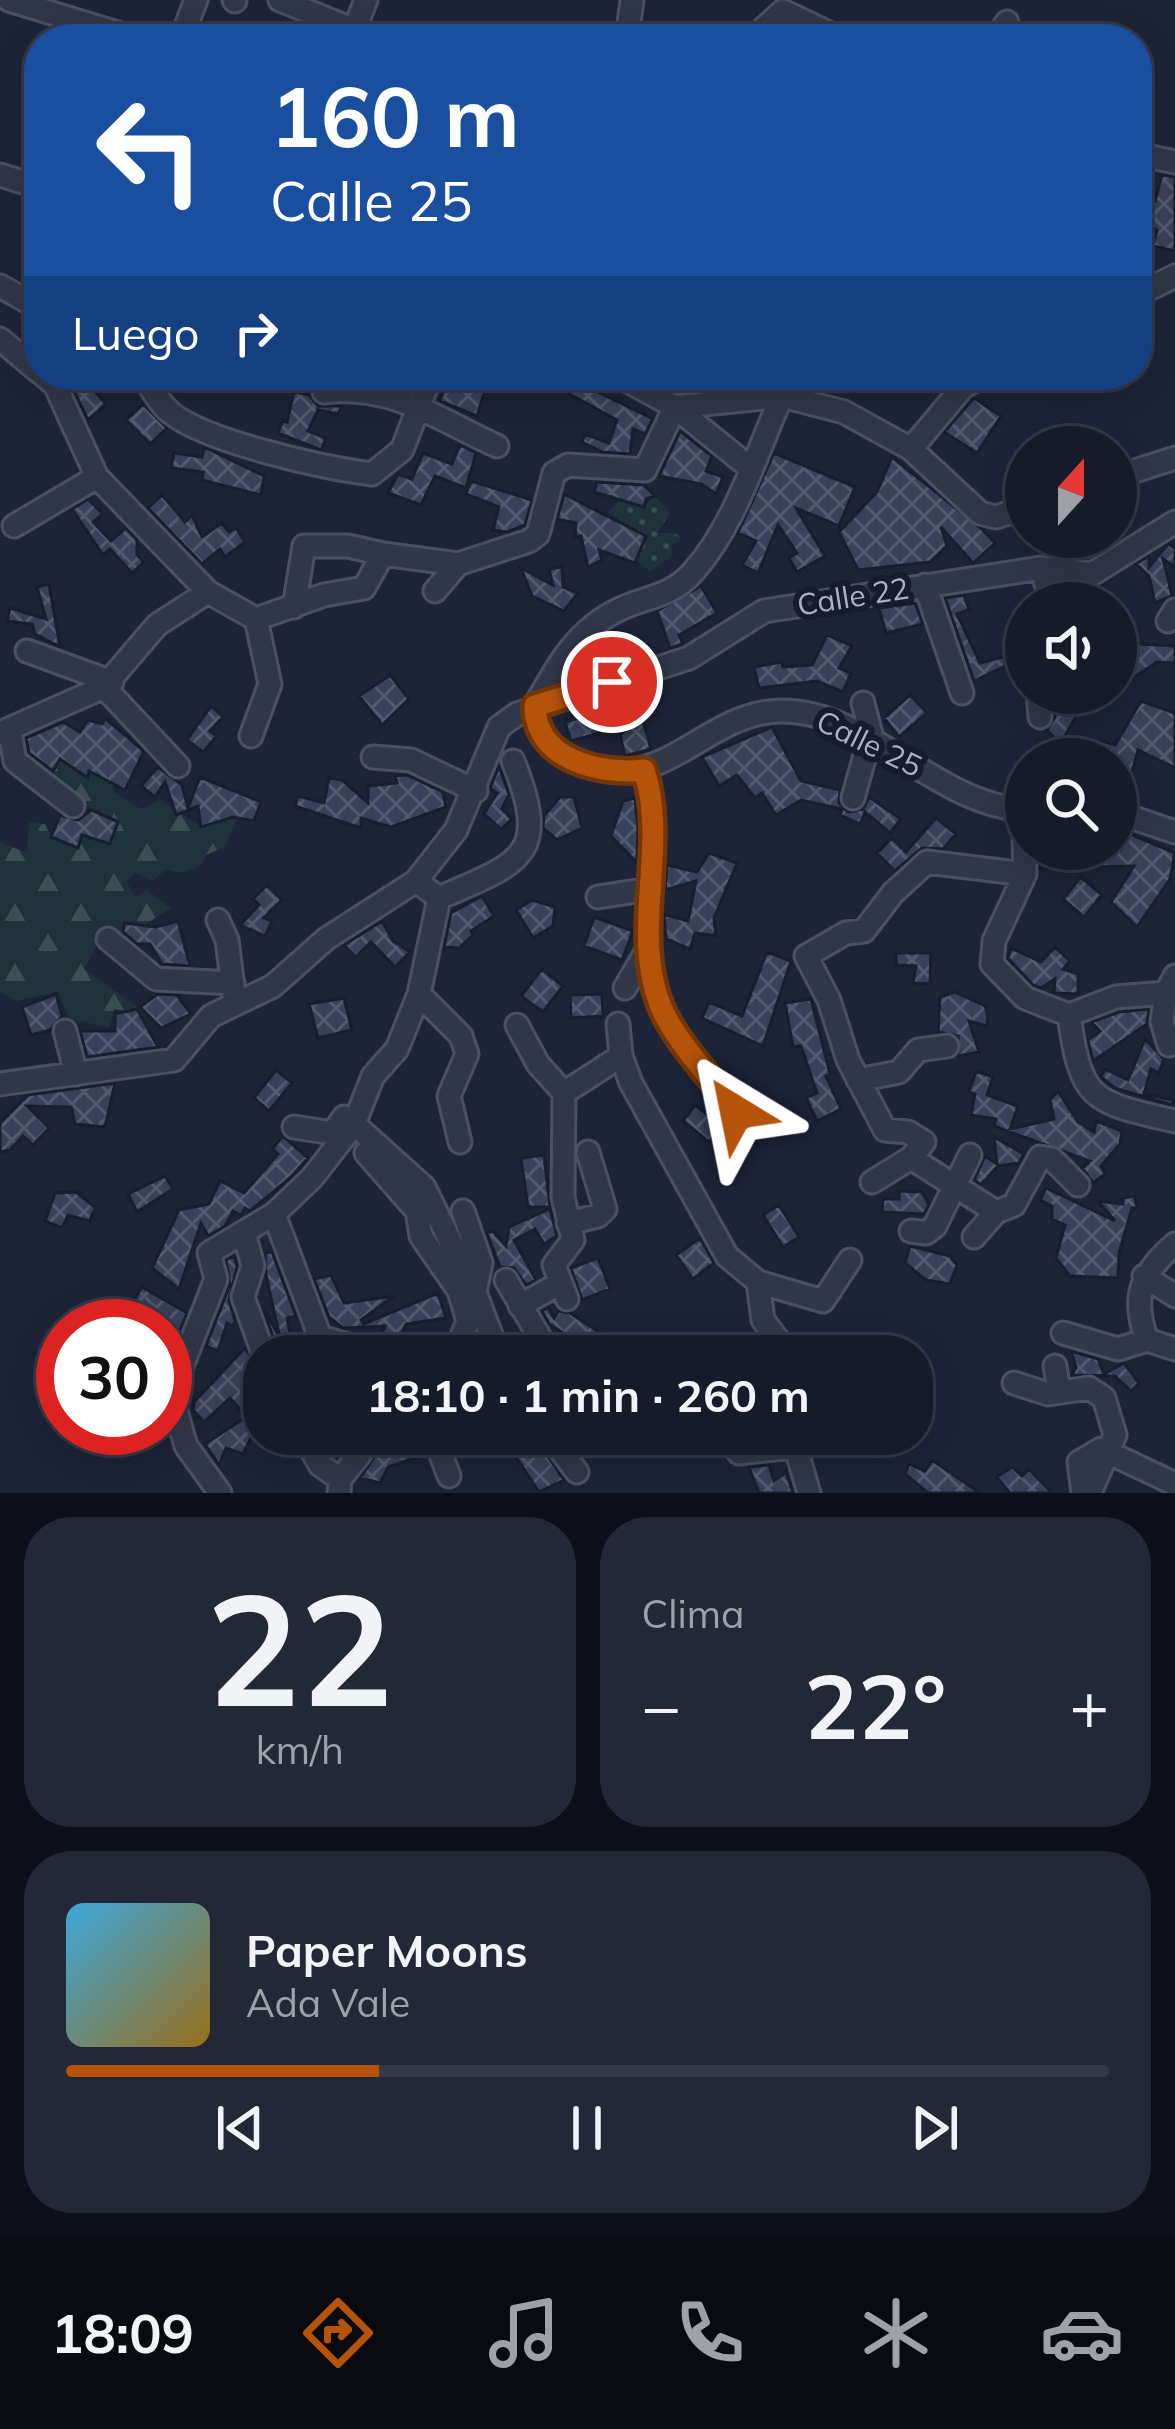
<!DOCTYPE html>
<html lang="es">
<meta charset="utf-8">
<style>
body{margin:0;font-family:Mulish,sans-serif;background:#232836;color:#f1f3f6;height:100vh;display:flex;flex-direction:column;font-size:45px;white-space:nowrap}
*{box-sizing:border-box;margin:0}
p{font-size:39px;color:#9ea1a8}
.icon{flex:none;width:66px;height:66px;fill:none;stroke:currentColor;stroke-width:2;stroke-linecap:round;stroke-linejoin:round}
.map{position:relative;height:1493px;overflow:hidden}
.details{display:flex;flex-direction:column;gap:24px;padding:24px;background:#0c0f17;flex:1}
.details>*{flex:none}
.hud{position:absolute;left:24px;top:24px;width:1128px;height:366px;border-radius:48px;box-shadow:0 6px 30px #0003,0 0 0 3px #353947;background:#1a4fa0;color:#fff;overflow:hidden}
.needle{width:78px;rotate:21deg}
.buttons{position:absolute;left:1005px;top:426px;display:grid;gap:24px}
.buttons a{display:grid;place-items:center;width:132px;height:132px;border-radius:50%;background:#161b2a;box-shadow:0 6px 30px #0003,0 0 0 3px #353947;font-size:60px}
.speed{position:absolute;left:36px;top:1299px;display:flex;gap:24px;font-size:60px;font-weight:700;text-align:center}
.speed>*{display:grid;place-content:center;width:156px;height:156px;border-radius:50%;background:#161b2a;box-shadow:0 6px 30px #0003,0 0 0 3px #353947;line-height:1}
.speed .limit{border:18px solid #d22;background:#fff;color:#111}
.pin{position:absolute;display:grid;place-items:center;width:102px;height:102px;color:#fff;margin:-51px;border:6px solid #fff;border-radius:50%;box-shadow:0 3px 12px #0007}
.me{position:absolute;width:132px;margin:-66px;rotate:325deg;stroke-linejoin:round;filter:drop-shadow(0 0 9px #0008)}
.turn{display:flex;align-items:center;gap:42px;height:252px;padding:0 48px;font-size:54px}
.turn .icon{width:156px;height:156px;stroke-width:2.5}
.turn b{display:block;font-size:84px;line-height:102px}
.then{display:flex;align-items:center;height:114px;padding:0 48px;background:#0003;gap:24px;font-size:45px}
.big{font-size:90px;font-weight:700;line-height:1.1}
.details .card{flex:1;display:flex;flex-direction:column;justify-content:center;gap:18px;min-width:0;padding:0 42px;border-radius:48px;background:#232836}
.details .dial{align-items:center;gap:0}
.dial b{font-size:156px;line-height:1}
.song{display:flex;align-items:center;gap:36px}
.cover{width:144px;height:144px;border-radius:18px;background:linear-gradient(135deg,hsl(200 70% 55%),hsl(40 70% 35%))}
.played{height:12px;border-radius:6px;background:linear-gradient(90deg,#b45309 30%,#353947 30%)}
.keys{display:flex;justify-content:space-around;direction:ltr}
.heat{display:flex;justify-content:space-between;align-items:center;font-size:66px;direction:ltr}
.details .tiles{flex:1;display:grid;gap:24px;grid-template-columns:1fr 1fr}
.card:last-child{grid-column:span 2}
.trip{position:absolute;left:243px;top:1335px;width:690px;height:120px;border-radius:48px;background:#161b2a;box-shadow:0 6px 30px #0003,0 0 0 3px #353947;font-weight:700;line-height:120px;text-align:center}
.dock{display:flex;height:192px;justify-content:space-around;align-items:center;background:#090b11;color:#9ea1a8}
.dock .icon{width:84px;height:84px}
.dock .selected{color:#b45309}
.dock b{font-size:54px;color:#f1f3f6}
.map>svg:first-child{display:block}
.forest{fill:url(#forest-firs)}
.park{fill:url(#park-dots)}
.building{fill:url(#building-cross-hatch);stroke:#181e2e;stroke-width:3}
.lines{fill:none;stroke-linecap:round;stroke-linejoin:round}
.minor-casing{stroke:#4b5163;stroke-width:27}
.minor{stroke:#303748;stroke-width:21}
.route-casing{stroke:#753606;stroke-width:30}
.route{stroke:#b45309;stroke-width:21}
.labels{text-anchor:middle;stroke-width:12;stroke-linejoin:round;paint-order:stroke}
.street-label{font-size:30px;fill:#aab1c6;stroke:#161c2c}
</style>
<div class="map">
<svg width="1175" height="1493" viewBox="0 0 1175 1493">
<defs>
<pattern id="forest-firs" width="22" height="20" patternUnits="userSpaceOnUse" patternTransform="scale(3)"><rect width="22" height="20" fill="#1f3239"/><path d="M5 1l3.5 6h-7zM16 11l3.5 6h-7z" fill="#3d4d54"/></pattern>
<pattern id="park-dots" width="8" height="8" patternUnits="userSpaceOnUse" patternTransform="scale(3)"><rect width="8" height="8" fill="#1f3239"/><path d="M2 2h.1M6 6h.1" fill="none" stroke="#3d4d54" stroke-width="1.8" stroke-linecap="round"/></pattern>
<pattern id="building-cross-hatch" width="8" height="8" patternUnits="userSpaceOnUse" patternTransform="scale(3)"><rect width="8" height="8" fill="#384159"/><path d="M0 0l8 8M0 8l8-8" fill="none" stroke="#525a6f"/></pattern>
</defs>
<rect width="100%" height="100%" fill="#1d2438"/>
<!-- forest -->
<path class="forest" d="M50,752L87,777L89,771L112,783L115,793L141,809L160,800L201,827L237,818L225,847L206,855L200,866L180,873L167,869L152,881L136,873L126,881L136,898L147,890L171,908L144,925L124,923L122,943L101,937L84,969L139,1008L137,1013L114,1009L109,1027L69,1019L58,991L17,1001L0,992V842L27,853L29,822L45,824L51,837L77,848L83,835L110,843L118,820L77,801L51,778Z"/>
<!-- park -->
<path class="park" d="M655,496L670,513L657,533H675L682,539L672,545L671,557L650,572L633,557L648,536L608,513L622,498L643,507Z"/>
<!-- building -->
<path class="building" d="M1162,175L1175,177V251L1153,246L1157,230L1137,217V192L1155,201Z
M66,375H99L90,386L106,404L88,420Z
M469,375L488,381L477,416L440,401L446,385L464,391Z
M563,375L653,419L645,434L633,429L630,454L602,452L582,442L585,434L609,443L617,420L558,388Z
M294,392L309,395L318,406H342L338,414L318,410L308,431L326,438L321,450L278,433L283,420L287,422Z
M974,398L1001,416L977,453L944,432Z
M143,404L167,428L150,444L126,420Z
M680,431L712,456L706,471L723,477L716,494L701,484L659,476Z
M460,445L476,453L466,488L435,476L421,505L388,493L398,474L412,479L423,453L452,464Z
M204,447L264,476L261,495L202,480L203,472L171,468L174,453L202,457Z
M774,453L855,487L839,526L796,508L825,556L797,572L789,558L797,553L778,525L758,573L742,565L756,541L738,533Z
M892,457L982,529L995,543L973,563L941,527L947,546L930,562L858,570L839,532L877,492Z
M471,481L532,500L525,525L507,532L493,530L499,507L466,494Z
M597,482L644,485L655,496L646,499L644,507L594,492Z
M564,494L646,536L635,563L599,550L602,560L588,567L581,536L575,537L576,523L557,519Z
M162,495L185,522L192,515L202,537L222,523L229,532L236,528L245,542L225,557L220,549L202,564L148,508Z
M88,499L103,514L93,522L111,541L126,528L137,540V555L144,562L132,573L110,549L103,555L72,509Z
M1168,544L1175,548V567L1163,559L1172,596L1155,603L1149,576L1136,564L1149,556V567Z
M562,567L563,587L578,593L564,611L532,596L521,568L553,585L549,569Z
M49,584L50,590L60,647L35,634L32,624L7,621L10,608L46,619L37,587Z
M701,586L717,613L679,635L683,644L670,648L657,611Z
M964,595L969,610L957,614L980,663L1018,653L1020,659L974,681L945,598Z
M915,603L923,624L886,633L879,608Z
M1116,626L1140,644L1175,646V663L1157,662L1133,678L1116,653Z
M827,635L852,646L839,668L851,673L843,692L817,681L759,688L754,667L782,662L783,667L812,665Z
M390,675L409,699L382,725L359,696Z
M1053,693H1102L1080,710L1060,744L1047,730L1055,717Z
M910,695L927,713L899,737L884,718Z
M1141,701L1175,713V768L1138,750L1125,799L1116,797V759H1090L1098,740L1115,745Z
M211,706L223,717L210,731L217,736L203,752L187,740Z
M610,709L615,729L571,741L565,722Z
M641,714L651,749L625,756L620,735Z
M105,718L144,751L125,790L89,771L88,778L60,759L53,771L29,753L26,738L63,722L80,732L88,720L102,724Z
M772,727L801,781L840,790L839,803L848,812L863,809L869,797L901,819L890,833L865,812L860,824L840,815L842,809L801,800L776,815L762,793L755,798L737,775L719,786L702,757Z
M499,766L509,794L502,809L512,819L501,829L484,814L497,793L490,788Z
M158,767L182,785L188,808L200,777L261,802L254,821L233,817L201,827L198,806L176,815L165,782L155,797L141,786Z
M407,775L443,792L446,807L391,827L361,818V828L295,806L298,796L324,803L329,778L342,780L368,803V786L397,783L395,776Z
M560,797H574L582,828L557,840L543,828L544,816Z
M635,798L638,829L637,863L611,836L623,801Z
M91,810L118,822L110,844L82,835L78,848L51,837L60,815L78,820Z
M936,818L956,834L943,849L922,848L895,871L877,853L892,838L906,852Z
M1116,828L1175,853L1170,879L1137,927L1111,902L1134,866L1040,868L1039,849H1116Z
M709,853L737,863L714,918L716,936L695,933L690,949L666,939L664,914L688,921L696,881L665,890L667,865L697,872Z
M1081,877L1102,895L1084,917L1063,899Z
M267,885L282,900L264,918L272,921L265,936L240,925L259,905L253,899Z
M482,896L494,916L471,931L473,935L459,948L444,947L451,913Z
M532,900L555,907L553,926L533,938L516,910Z
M594,917L633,931L622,960L584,946Z
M178,921L190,966L162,964L150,944H137L123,932L124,923L155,927Z
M382,921L393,941L410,952L395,967L371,942L356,957L344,945Z
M1055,947L1070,961L1063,969L1078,974V994L1054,993L1055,979L1041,988L1033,985L1008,958L1011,948L1041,962Z
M767,952L791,961L763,1046L702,1018L709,1002L742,1016Z
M896,953H931L930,984L913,983L916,966L896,965Z
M542,969L563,986L543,1012L521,996Z
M955,992L985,1006L988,1016L987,1026L969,1021L979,1052L958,1056V1036L938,1032L940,997Z
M56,994L62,1016L50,1030L31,1035L22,1007Z
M158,994L177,995L191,1014L161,1028L140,1007Z
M602,994L603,1016L571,1018L570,995Z
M344,998L352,1030L318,1038L309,1004Z
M811,999L830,1074L826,1076L841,1109L817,1121L806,1098L817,1093L801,1046L793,1047L785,1003Z
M137,1009L158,1047L87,1057L80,1031H115V1014Z
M1149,1009L1147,1024L1093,1061L1088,1040L1100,1031L1091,1022L1119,1012Z
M1145,1039L1164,1059L1159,1073L1151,1069L1144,1094L1173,1100L1172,1105L1115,1088L1101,1077L1105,1069L1128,1080Z
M276,1070L292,1083L269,1111L254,1098Z
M976,1071L993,1077L987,1095L1018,1106L1010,1129L1054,1119L1050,1100L1058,1091L1078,1122L1094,1132L1096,1121L1122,1131L1120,1144L1101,1166L1105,1174L1093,1183L1082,1168L1090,1161L994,1126L996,1119L971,1115L975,1094L969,1092Z
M115,1083L105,1127L75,1124L71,1107L27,1106L49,1128L33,1145L23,1136L10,1150L0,1152V1123L28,1095Z
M695,1105L722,1126L719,1130L741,1126L745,1145L723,1149L719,1130L709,1142L683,1121Z
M283,1136L308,1158L291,1177L250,1211L245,1208L241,1215L233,1211L225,1226L208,1236L201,1223L179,1289L152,1268L179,1210L209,1204L220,1181L244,1193L278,1154L272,1149Z
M994,1137L1024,1154L1019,1163L998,1166L981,1185L974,1180L985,1156L997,1164Z
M544,1155L550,1207H528L521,1158Z
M165,1176L173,1189L137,1212L128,1194Z
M1046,1188L1115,1221L1098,1201L1123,1204V1198L1135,1196L1137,1208H1132L1119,1253L1118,1278L1070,1276L1056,1258L1065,1225L1052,1219V1206L1040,1200Z
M899,1191L922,1192L929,1205L924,1214L882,1212L883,1199H899Z
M76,1192L96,1208L89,1221L68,1215L62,1228L45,1221L55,1193Z
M779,1205L799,1237L783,1247L763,1215Z
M550,1209L557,1236L544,1244L535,1229L514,1240L536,1280L526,1285L514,1268L500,1267L487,1233L493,1231L506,1246L509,1227Z
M700,1238L714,1263L693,1279L676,1255Z
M910,1246L950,1256L957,1265L950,1284L926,1280L905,1263Z
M272,1252L296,1316L287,1318L291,1338L274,1340L263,1308L280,1338L266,1275L265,1253Z
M234,1256L237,1266L229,1301L235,1321L233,1326L227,1323L218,1351L206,1346L230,1284L226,1260Z
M598,1258L610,1289L582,1300L571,1268Z
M331,1275L344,1303L394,1296L361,1320L364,1324L438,1293L446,1318L406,1324L396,1345L379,1339L385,1326L343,1328L329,1317L314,1279Z
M142,1287L187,1313L179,1332L131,1305Z
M548,1307L554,1318L559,1311L570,1313L602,1334L592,1356H578L583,1346L549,1324L542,1311Z
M245,1348L264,1376V1411L243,1454L226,1448L219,1465L205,1444L246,1417L230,1398L204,1422L193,1410L194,1402Z
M1071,1351L1098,1359L1104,1374L1124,1363L1139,1383L1131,1391L1115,1376L1072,1375L1076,1367Z
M369,1434H390L382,1452L417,1440L424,1455L388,1467L380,1483L360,1478L374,1457Z
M501,1434H533L564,1480L539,1492Z
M932,1460L980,1493H928L905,1474L909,1464L925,1471Z
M769,1465L774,1481L786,1472L793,1493H759L749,1467Z
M1012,1467L1022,1476L1029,1469L1052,1493H1010L997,1477Z"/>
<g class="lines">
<defs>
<path id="minor" d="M9,0L137,39
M234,0L235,1
M280,0L377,39
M358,38L354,30L366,0
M181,39L196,0
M627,39L632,0
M752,39L783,11L841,39
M995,39L1007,22
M1137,154L1175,162
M0,175L39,187
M0,286L39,308
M1137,295L1175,276
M0,339L39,372
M43,375L55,385L97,477L208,592
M143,375C151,388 159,403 171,413C207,442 324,468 372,474L402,450L431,375
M617,375L675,407L749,467
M324,392C392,383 439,420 497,446
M719,401L722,375
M911,449L963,387L984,375
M1116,477L1175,458
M14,526L97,477
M1041,568L1052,603
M925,585L962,693
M435,591L458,564
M294,607L304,546H348L383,554
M1168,621L1175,610
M27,651L112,682
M104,687L178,766
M1038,693L1040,717
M535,706C535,728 547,747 567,758C660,806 701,711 782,711C870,711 937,806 1026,810
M535,706C556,667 577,629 620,609C648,596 671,597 693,572C736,524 756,453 782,396
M10,732L15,761L73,806
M0,733L104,687L157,625L208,592L256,619L324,595L364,588L383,554L458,564L529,541L538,534L554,473L568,465L645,470L675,407L782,396L844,412L911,449L980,513L996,517L1026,507
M251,736L270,684L256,619
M373,757L411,760L476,791
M644,770C669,846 630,931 661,1007C677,1044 713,1079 736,1112
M853,798L871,734L863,703
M1023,810L1025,874L994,941L992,964L1025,998L1069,1015C1081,1101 1091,1102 1175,1121
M1116,812L1175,832
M598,897L649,889
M439,898C519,863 552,857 513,761
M218,920L227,940L234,995
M108,939L156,979L233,983
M625,988L649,947
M1166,993L1162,1022L1169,1045
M419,994L461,1036L467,1054L449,1096L460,1142
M1069,1015L1116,997L1166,993L1175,976
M618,1024L621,1056L631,1083L727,1256L758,1282L763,1320L790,1356
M517,1025L538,1064L564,1093
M65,1031L76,1074
M858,1080L899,1072L918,1050L947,1046
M0,1084L174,1060L211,1016L273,986L326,939L416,881L456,830L499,727L517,714L689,658L764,611L1041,568L1092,574L1175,522
M354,1124L424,1187L475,1292L499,1356
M294,1127L333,1133L344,1117
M366,1153L417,1211L421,1236L459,1291L468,1321L454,1356
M911,1158L924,1142L908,1132L885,1130L848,1060L829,1000L806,956L846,933L864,931L893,893L927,862L1025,874
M872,1182L911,1158L996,1212
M463,1211L481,1263L475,1292
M274,1214L320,1337L386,1356
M568,1223L598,1216L605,1209L588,1152
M911,1231L926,1233L935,1226L970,1155
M244,1233L253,1266L243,1297L264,1356
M974,1237L996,1212L1014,1205L1040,1157L1052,1159L1078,1185
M1175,1244C1141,1273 1131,1297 1147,1340L1175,1349
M1144,1276L1175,1296
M506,1280L545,1346
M758,1282L823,1301L850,1260
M567,1299L554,1265L573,1240L563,1197L564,1093L621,1056
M520,1306L560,1283
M1063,1333L1118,1349L1147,1340
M1055,1366L1059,1392
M1014,1383L1048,1394L1089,1388L1104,1398L1115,1435L1090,1493
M302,1434L320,1465L340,1479L339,1493
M433,1434L449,1476
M548,1434L577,1472
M806,1436L799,1459L809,1493
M739,1453L802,1446
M340,1479L360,1454
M220,1493L186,1446L171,1394L216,1279L209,1253L274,1214L312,1178L354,1124L373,1076L397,1049L419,994L439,898L416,881
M1083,1493L1079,1462L1101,1449L1175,1484"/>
</defs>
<!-- minor casing -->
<use href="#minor" class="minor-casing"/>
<!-- minor -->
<use href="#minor" class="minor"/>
</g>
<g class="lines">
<defs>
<path id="route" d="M612,682L535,706C535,760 601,775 644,770C669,846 630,931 661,1007C677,1044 713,1079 736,1112"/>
</defs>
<!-- route casing -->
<use href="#route" class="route-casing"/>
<!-- route -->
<use href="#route" class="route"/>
</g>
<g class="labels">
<!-- street labels -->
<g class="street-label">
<text transform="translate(853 597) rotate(-9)" y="10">Calle 22</text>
<text transform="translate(869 744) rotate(26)" y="10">Calle 25</text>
</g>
</g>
</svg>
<div class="buttons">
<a><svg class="needle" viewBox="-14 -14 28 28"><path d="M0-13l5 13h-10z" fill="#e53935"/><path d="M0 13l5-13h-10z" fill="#9ea1a8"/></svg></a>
<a><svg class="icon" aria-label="sound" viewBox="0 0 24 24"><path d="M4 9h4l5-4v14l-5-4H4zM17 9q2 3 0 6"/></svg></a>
<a><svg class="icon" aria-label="search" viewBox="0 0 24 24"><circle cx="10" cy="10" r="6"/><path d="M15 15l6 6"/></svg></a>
</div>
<div class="speed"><div class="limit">30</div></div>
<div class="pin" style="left:612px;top:682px;background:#d93025"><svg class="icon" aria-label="arrive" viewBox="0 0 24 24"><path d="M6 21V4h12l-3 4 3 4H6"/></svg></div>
<svg class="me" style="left:736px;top:1112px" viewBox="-20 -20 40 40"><path d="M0-17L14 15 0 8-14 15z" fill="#b45309" stroke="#fff" stroke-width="4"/></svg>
<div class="trip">18:10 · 1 min · 260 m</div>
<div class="hud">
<div class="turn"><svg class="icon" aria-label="left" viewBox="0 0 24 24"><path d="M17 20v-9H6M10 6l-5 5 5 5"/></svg><div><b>160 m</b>Calle 25</div></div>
<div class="then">Luego<svg class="icon" aria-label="right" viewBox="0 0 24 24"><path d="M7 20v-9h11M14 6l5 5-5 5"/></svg></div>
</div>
</div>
<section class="details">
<div class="tiles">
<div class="card dial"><b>22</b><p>km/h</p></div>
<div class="card"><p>Clima</p>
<div class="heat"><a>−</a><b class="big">22°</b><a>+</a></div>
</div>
<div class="card">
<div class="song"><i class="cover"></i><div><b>Paper Moons</b><p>Ada Vale</p></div></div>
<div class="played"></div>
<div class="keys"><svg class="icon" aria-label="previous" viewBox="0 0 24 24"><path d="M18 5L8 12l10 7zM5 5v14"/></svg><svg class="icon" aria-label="pause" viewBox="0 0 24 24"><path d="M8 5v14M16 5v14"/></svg><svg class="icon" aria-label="next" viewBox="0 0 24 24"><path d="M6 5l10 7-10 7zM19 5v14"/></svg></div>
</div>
</div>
</section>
<nav class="dock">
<b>18:09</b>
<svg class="icon selected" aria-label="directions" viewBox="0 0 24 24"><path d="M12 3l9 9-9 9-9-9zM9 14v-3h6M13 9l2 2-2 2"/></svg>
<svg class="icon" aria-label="music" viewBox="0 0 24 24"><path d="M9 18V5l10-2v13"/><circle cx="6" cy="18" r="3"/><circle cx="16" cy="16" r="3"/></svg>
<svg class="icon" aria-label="phone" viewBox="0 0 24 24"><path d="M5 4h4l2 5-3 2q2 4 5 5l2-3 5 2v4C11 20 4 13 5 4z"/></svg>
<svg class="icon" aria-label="climate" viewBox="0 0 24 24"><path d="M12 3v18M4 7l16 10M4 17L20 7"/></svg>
<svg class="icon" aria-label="car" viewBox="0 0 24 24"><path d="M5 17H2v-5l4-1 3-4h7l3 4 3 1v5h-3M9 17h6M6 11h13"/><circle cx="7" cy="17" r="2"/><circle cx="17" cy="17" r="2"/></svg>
</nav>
